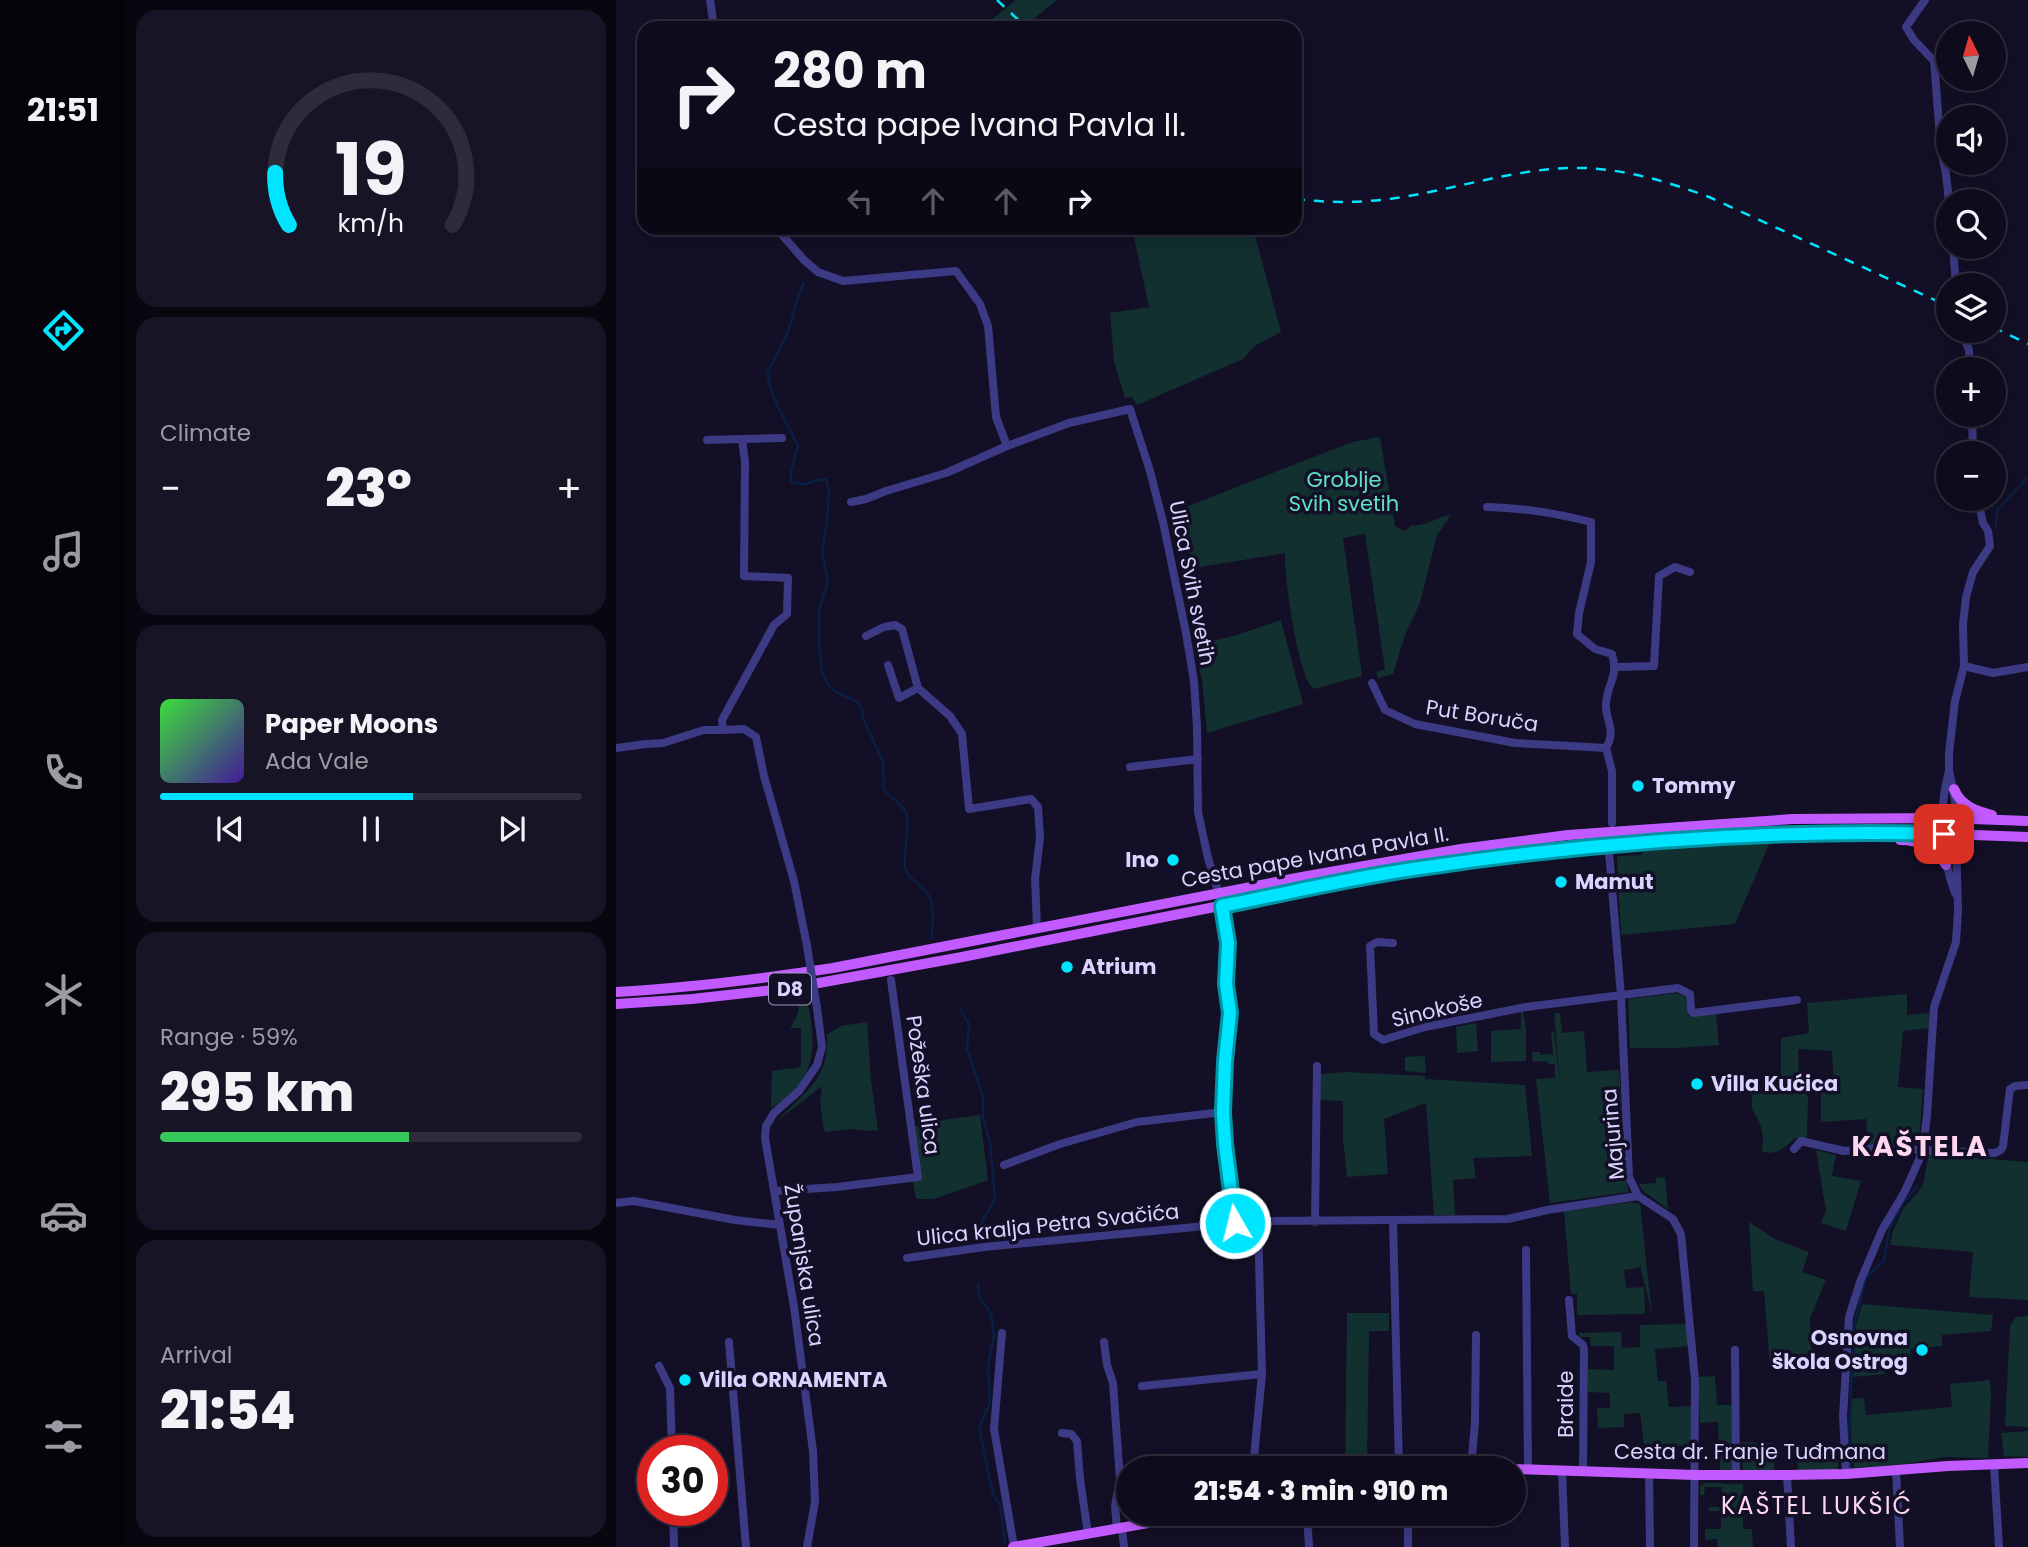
<!DOCTYPE html>
<meta charset="utf-8">
<style>
body{margin:0;font-family:Poppins,sans-serif;background:#171425;color:#f1f3f6;height:100vh;display:flex;flex-direction:column;font-size:26px;white-space:nowrap}
*{box-sizing:border-box;margin:0}
p{font-size:23px;color:#9b9ba3}
.icon{flex:none;width:38px;height:38px;fill:none;stroke:currentColor;stroke-width:2;stroke-linecap:round;stroke-linejoin:round}
.map{position:relative;flex:1;overflow:hidden}
.side{display:flex;flex-direction:column;gap:10px;padding:10px;background:#08060f;width:490px}
.side>*{flex:none}
.banner{position:absolute;left:21px;top:21px;width:665px;height:214px;border-radius:21px;box-shadow:0 4px 18px #0003,0 0 0 2px #2e2b3b;background:#0e0b1c;color:#f1f3f6;overflow:hidden}
.needle{width:46px;rotate:355deg}
.controls{position:absolute;left:1320px;top:21px;display:grid;gap:14px}
.controls a{display:grid;place-items:center;width:70px;height:70px;border-radius:50%;background:#0e0b1c;box-shadow:0 4px 18px #0003,0 0 0 2px #2e2b3b;font-size:35px}
.speed{position:absolute;left:21px;top:1435px;display:flex;gap:14px;font-size:35px;font-weight:700;text-align:center}
.speed>*{display:grid;place-content:center;width:91px;height:91px;border-radius:50%;background:#0e0b1c;box-shadow:0 4px 18px #0003,0 0 0 2px #2e2b3b;line-height:1}
.speed .limit{border:10px solid #d22;background:#fff;color:#111}
.pin{position:absolute;display:grid;place-items:center;width:60px;height:60px;color:#fff;margin:-30px;border-radius:14px;box-shadow:0 4px 10px #0006}
.me{position:absolute;width:77px;margin:-38px;rotate:352deg;stroke-linejoin:round;filter:drop-shadow(0 0 5px #0008)}
.turn{display:flex;align-items:center;gap:24px;height:147px;padding:0 21px;font-size:32px}
.turn .icon{width:91px;height:91px;stroke-width:2.5}
.turn b{display:block;font-size:49px;line-height:60px}
.lanes{display:flex;align-items:center;height:66px;padding:0 21px;background:#0003;justify-content:center;gap:35px;direction:ltr}
.lanes .off{opacity:.35}
.big{font-size:52px;font-weight:800;line-height:1.1}
.side .widget{flex:1;display:flex;flex-direction:column;justify-content:center;gap:10px;min-width:0;padding:0 24px;border-radius:21px;background:#171425}
.side .dial{align-items:center;gap:0}
.dial svg{height:182px;overflow:visible;fill:none;stroke:#2e2b3b;stroke-width:7;stroke-linecap:round;text-anchor:middle}
.dial text{fill:#f1f3f6;stroke:none}
.song{display:flex;align-items:center;gap:21px}
.cover{width:84px;height:84px;border-radius:10px;background:linear-gradient(135deg,hsl(120 70% 55%),hsl(260 70% 35%))}
.played{height:7px;border-radius:4px;background:linear-gradient(90deg,#00e5ff 60%,#2e2b3b 60%)}
.keys{display:flex;justify-content:space-around;direction:ltr}
.heat{display:flex;justify-content:space-between;align-items:center;font-size:38px;direction:ltr}
.charge{height:10px;border-radius:5px;background:linear-gradient(90deg,#34c759 59%,#2e2b3b 0)}
.trip{position:absolute;left:500px;top:1456px;width:410px;height:70px;border-radius:35px;background:#0e0b1c;box-shadow:0 4px 18px #0003,0 0 0 2px #2e2b3b;font-weight:800;line-height:70px;text-align:center}
main{display:flex;flex:1;min-height:0}
.menu{display:flex;flex-direction:column;width:126px;justify-content:space-around;align-items:center;background:#06040b;color:#9b9ba3}
.menu .icon{width:49px;height:49px}
.menu .on{color:#00e5ff}
.menu b{font-size:32px;color:#f1f3f6}
.map>svg:first-child{display:block}
.green{fill:#12302f}
.lines{fill:none;stroke-linecap:round;stroke-linejoin:round}
.stream{stroke:#0a1f44;stroke-width:2.5}
.minor{stroke:#3d3a85;stroke-width:8}
.major{stroke:#c25bff;stroke-width:10}
.rail{stroke:#00e5ff;stroke-width:2.5;stroke-dasharray:10 9;stroke-linecap:butt}
.minor-bridge{stroke:#3d3a85;stroke-width:8}
.route-casing{stroke:#0095a6;stroke-width:18}
.route{stroke:#00e5ff;stroke-width:12}
.poi-dot{fill:#00e5ff;stroke:#130f26;stroke-width:2.5}
.labels{text-anchor:middle;stroke-width:7;stroke-linejoin:round;paint-order:stroke}
.shield{fill:#130f26;stroke:#9e99be;stroke-width:2}
.shield-label{font-size:19px;font-weight:bold;fill:#d9d4ff}
.park-label{font-size:21px;fill:#5fe0c0;stroke:#130f26}
.street-label{font-size:21px;fill:#d9d4ff;stroke:#130f26}
.poi-label{font-size:21px;font-weight:bold;fill:#d9d4ff;stroke:#130f26;text-anchor:start}
.quarter-label{font-size:24px;letter-spacing:2px;fill:#ffd6f0;stroke:#130f26}
.district-label{font-size:28px;font-weight:bold;letter-spacing:2px;fill:#ffd6f0;stroke:#130f26}
</style>
<main>
<nav class="menu">
<b>21:51</b>
<svg class="icon on" aria-label="directions" viewBox="0 0 24 24"><path d="M12 3l9 9-9 9-9-9zM9 14v-3h6M13 9l2 2-2 2"/></svg>
<svg class="icon" aria-label="music" viewBox="0 0 24 24"><path d="M9 18V5l10-2v13"/><circle cx="6" cy="18" r="3"/><circle cx="16" cy="16" r="3"/></svg>
<svg class="icon" aria-label="phone" viewBox="0 0 24 24"><path d="M5 4h4l2 5-3 2q2 4 5 5l2-3 5 2v4C11 20 4 13 5 4z"/></svg>
<svg class="icon" aria-label="climate" viewBox="0 0 24 24"><path d="M12 3v18M4 7l16 10M4 17L20 7"/></svg>
<svg class="icon" aria-label="car" viewBox="0 0 24 24"><path d="M5 17H2v-5l4-1 3-4h7l3 4 3 1v5h-3M9 17h6M6 11h13"/><circle cx="7" cy="17" r="2"/><circle cx="17" cy="17" r="2"/></svg>
<svg class="icon" aria-label="filters" viewBox="0 0 24 24"><path d="M4 7h16M4 17h16"/><circle cx="9" cy="7" r="2"/><circle cx="15" cy="17" r="2"/></svg>
</nav>
<section class="side">
<div class="widget dial"><svg viewBox="0 0 100 80">
<path d="M14 69A42 42 0 1 1 86 69"/>
<path d="M14 69A42 42 0 0 1 8 46" stroke="#00e5ff"/>
<text x="50" y="56" font-size="32" font-weight="700">19</text>
<text x="50" y="72" font-size="11">km/h</text>
</svg></div>
<div class="widget"><p>Climate</p>
<div class="heat"><a>−</a><b class="big">23°</b><a>+</a></div>
</div>
<div class="widget">
<div class="song"><i class="cover"></i><div><b>Paper Moons</b><p>Ada Vale</p></div></div>
<div class="played"></div>
<div class="keys"><svg class="icon" aria-label="previous" viewBox="0 0 24 24"><path d="M18 5L8 12l10 7zM5 5v14"/></svg><svg class="icon" aria-label="pause" viewBox="0 0 24 24"><path d="M8 5v14M16 5v14"/></svg><svg class="icon" aria-label="next" viewBox="0 0 24 24"><path d="M6 5l10 7-10 7zM19 5v14"/></svg></div>
</div>
<div class="widget"><p>Range · 59%</p><b class="big">295 km</b><div class="charge"></div></div>
<div class="widget"><p>Arrival</p><b class="big">21:54</b></div>
</section>
<div class="map">
<svg width="1412" height="1547" viewBox="0 0 1412 1547">
<rect width="100%" height="100%" fill="#130f26"/>
<!-- green -->
<path class="green" d="M400,0H441L407,28H365Z
M516,228H637L665,332L640,345L627,359L521,405L516,397L509,398L498,361L494,313L533,307Z
M764,437L779,526L788,531L797,525C811,527 821,516 835,515L821,535L804,603L789,635L777,674L762,678L760,672L769,669L749,534L727,538L746,676L698,689C682,679 668,575 669,553L578,568L562,510L736,442Z
M665,620L687,704L591,733L586,679L577,646L624,634Z
M1155,840L1119,924L1005,935L1001,856L1026,855V849Z
M1060,993L1069,996L1073,1016L1100,1013L1103,1045L1063,1048H1014L1012,999Z
M1291,994V1015L1313,1013V1028L1287,1031L1282,1087L1307,1089L1303,1144H1253L1250,1119L1205,1122V1084H1218L1216,1051L1182,1049L1183,1083L1192,1097L1191,1138H1179C1167,1149 1162,1155 1146,1152L1147,1138L1145,1126L1136,1108V1090L1165,1089V1038L1193,1033L1191,1003Z
M182,996H190C201,1043 203,1081 155,1108L156,1071L185,1067V1028H174C181,1017 185,1009 182,996Z
M905,1011H907L910,1030V1061L875,1062V1031L905,1029Z
M938,1013H944L946,1033L968,1031L971,1072L1003,1070L1012,1192L934,1203L920,1079L939,1078V1064H932L931,1061L917,1062L916,1052H924V1055L937,1054L935,1032L938,1031L944,1083Z
M251,1022L255,1080L262,1130L252,1131L235,1129L210,1132L208,1130L204,1102L206,1086L161,1121C188,1092 213,1081 211,1035L224,1026Z
M860,1023L862,1051L841,1053L840,1027Z
M809,1056L810,1073L789,1071V1057Z
M729,1072L809,1076V1079L909,1085L916,1156L857,1158L860,1178L837,1180L839,1215H818L810,1103L768,1119L772,1174L731,1177L727,1138V1101L703,1100V1074Z
M364,1115L372,1180L318,1199H300L297,1181L305,1177L298,1127L327,1120Z
M1200,1150L1220,1155L1216,1176L1245,1181L1230,1231L1205,1223L1210,1211Z
M1313,1154L1412,1162V1300L1353,1297L1357,1252L1274,1245L1277,1231L1288,1207L1300,1195L1307,1184Z
M1049,1177L1052,1209L1027,1191L1023,1184L1040,1183V1178Z
M1014,1202L1024,1204L1036,1314L1024,1265L1023,1268L1008,1270L1010,1288L1028,1287L1029,1314L961,1315V1294H955L948,1211Z
M1133,1222L1161,1240L1193,1252L1186,1272L1210,1280L1194,1318L1196,1368L1154,1366L1148,1291H1137Z
M1246,1304L1377,1315L1375,1331L1326,1335V1346L1294,1349L1295,1363L1268,1365L1269,1374L1237,1377L1240,1326Z
M731,1313H773V1331H753L751,1468H729Z
M1412,1316V1427L1389,1426L1394,1326L1400,1317Z
M1071,1324L1073,1346L1039,1349L1042,1381H1050L1053,1407L1076,1406V1446L1028,1444L1024,1413L1008,1414V1427L982,1428L981,1408H994V1393L972,1392V1369L998,1370V1346H975L974,1337H964L963,1333L1005,1332L1006,1348L1024,1347V1325Z
M1099,1376L1101,1405H1117V1470H1104L1102,1422L1084,1423L1082,1377Z
M1374,1380L1375,1397L1372,1458L1328,1457L1290,1464L1238,1468L1235,1437L1236,1399L1248,1398L1250,1415L1336,1407L1334,1384Z
M1412,1431V1457L1388,1456L1385,1433Z
M1125,1442L1158,1443V1471L1127,1470Z
M1207,1453H1222V1471H1182L1181,1458H1207Z
M1089,1483L1127,1484V1529H1136L1137,1547H1102L1101,1539L1089,1540V1529H1105V1511H1093V1507H1106V1487H1089L1088,1495H1084V1486Z"/>
<g class="lines">
<!-- stream -->
<path class="stream" d="M188,283C181,295 181,301 177,315C172,335 162,354 151,372C155,399 170,421 182,446L175,471V482C189,488 197,479 210,479L213,490L211,521L206,552L212,582L203,610V646L206,671L213,686L222,693L240,701L246,708L247,718L267,762L268,789C274,797 286,804 290,813C294,823 287,854 289,868C292,880 307,885 313,896C320,910 315,925 316,939
M1380,526L1381,510L1412,477
M344,1009L353,1024L351,1049L367,1096V1117L374,1143L379,1197L377,1203L366,1221L364,1237
M362,1284L363,1297L375,1313L378,1335L372,1366L374,1402L363,1428L377,1495L384,1504L389,1542
M1235,1469L1233,1437L1238,1325L1250,1278L1268,1261L1273,1230L1286,1204L1301,1187"/>
<!-- minor -->
<path class="minor" d="M94,0L98,28
M1309,0L1290,27L1298,40L1318,61L1325,150L1330,174L1333,201
M160,228L188,260L202,272L227,281L340,271L364,304L372,326L380,417L391,446
M1337,247L1340,285
M1345,331L1353,350L1354,369
M1356,415L1357,453
M126,439L166,438
M91,440L126,439L129,462L128,576L172,578L171,614L158,625L106,720L107,730L128,729L140,737L148,776L178,881L191,946
M235,502L250,499L270,491L330,473L391,446L453,423L514,409L534,471L547,522L570,633L578,681L581,727L582,812L592,858L603,894
M871,507C907,508 940,513 975,522V562L963,613L961,634L979,649L996,654C1003,678 991,683 990,704C989,721 1001,729 990,748L996,771V823
M250,636L268,627L279,625L286,629L302,688
M272,665L283,698L302,688L334,716L346,734L353,809L415,799L422,807L424,838L419,879L421,928
M1348,666L1377,673L1412,667
M1000,667L1038,666L1043,576L1059,567L1074,572
M756,683L769,710L799,724L899,743L990,748
M0,748L30,744L47,743L88,730H107
M514,767L582,759
M1333,771C1322,810 1325,856 1339,893
M993,852L1005,996L1013,1177L1022,1196L1057,1219L1065,1234L1079,1380L1078,1547
M606,906L612,943L610,984L614,1013L609,1061L607,1112L609,1144L619,1223
M777,943L761,942L754,946L758,1034L767,1040L809,1027L910,1007L1062,988L1074,994L1075,1010L1077,1013L1181,1000
M1178,1149L1185,1141L1228,1151L1259,1148L1379,1153L1385,1150L1387,1146L1394,1089L1399,1086L1412,1085
M388,1165L444,1144L521,1122L607,1112
M160,1191L221,1187L302,1177L275,980
M0,1203L18,1201L119,1220L164,1225
M777,1220L783,1468
M699,1222L701,1066
M910,1250L912,1470
M291,1258L368,1247L642,1221L892,1219L931,1210L1022,1196
M953,1300L956,1336L967,1345L968,1350L967,1471
M386,1333L378,1429L398,1547
M113,1342L130,1547
M488,1342L491,1365L497,1383L504,1480L499,1506L501,1529
M1119,1350L1120,1475
M43,1366L54,1388L56,1451
M526,1386L646,1374
M446,1433L455,1434L461,1441L464,1479L472,1534
M1378,1465L1383,1547
M637,1468L646,1374L642,1221
M855,1468L859,1422L860,1335
M946,1470L949,1547
M1280,1471L1284,1547
M1033,1473L1034,1547
M1230,1474L1227,1417L1233,1317L1244,1282L1266,1230L1289,1191L1303,1160L1308,1140L1311,1116L1318,1007L1340,942L1342,911L1339,800L1333,770V753L1339,701L1348,666L1347,624L1350,597L1357,572L1374,546L1372,531L1367,523L1362,499
M1171,1475L1175,1547
M57,1510L58,1547
M691,1514L693,1547
M792,1514V1547
M506,1529L508,1547
M191,1547L199,1502L197,1451L178,1307L149,1138L150,1126L158,1113L183,1091L201,1065L206,1047L201,1008"/>
<!-- major -->
<path class="major" d="M1338,789C1345,806 1360,811 1376,815
M1284,840C1303,840 1320,848 1330,865
M0,992C73,988 145,979 217,968L686,877L845,849L952,835L1177,819L1328,818L1412,821
M0,1004L76,999L175,988L346,957L760,875L956,848L1016,842L1168,835L1304,833L1412,837
M898,1469L1079,1475H1171L1230,1474L1332,1466L1412,1463
M397,1547L583,1514"/>
<!-- rail -->
<path class="rail" d="M381,0L411,28
M679,199C712,203 747,203 780,198C843,189 905,166 969,168C1013,170 1053,182 1093,197L1332,306
M1377,327L1412,344"/>
<!-- minor-bridge -->
<path class="minor-bridge" d="M191,946L201,1008"/>
</g>
<g class="lines">
<defs>
<path id="route" d="M619,1223L609,1144L607,1112L609,1061L614,1013L610,984L612,943L606,906C672,893 738,877 804,868C977,842 1153,829 1328,834"/>
</defs>
<!-- route casing -->
<use href="#route" class="route-casing"/>
<!-- route -->
<use href="#route" class="route"/>
</g>
<!-- markers -->
<g class="poi-dot">
<circle cx="1022" cy="786" r="7"/>
<circle cx="557" cy="860" r="7"/>
<circle cx="945" cy="882" r="7"/>
<circle cx="451" cy="967" r="7"/>
<circle cx="1081" cy="1084" r="7"/>
<circle cx="1306" cy="1350" r="7"/>
<circle cx="69" cy="1380" r="7"/>
</g>
<g class="labels">
<!-- shield labels -->
<rect class="shield" x="153" y="973.5" width="42" height="31" rx="5"/>
<g class="shield-label">
<text x="174" y="996">D8</text>
</g>
<!-- park labels -->
<g class="park-label">
<text x="728" y="487">Groblje<tspan x="728" dy="24">Svih svetih</tspan></text>
</g>
<!-- street labels -->
<g class="street-label">
<text transform="translate(576 583) rotate(79)" y="7">Ulica Svih svetih</text>
<text transform="translate(866 716) rotate(9)" y="7">Put Boruča</text>
<text transform="translate(699 857) rotate(-10)" y="7">Cesta pape Ivana Pavla II.</text>
<text transform="translate(821 1010) rotate(-13)" y="7">Sinokoše</text>
<text transform="translate(307 1085) rotate(82)" y="7">Požeška ulica</text>
<text transform="translate(997 1134) rotate(-95)" y="7">Majurina</text>
<text transform="translate(432 1225) rotate(-6)" y="7">Ulica kralja Petra Svačića</text>
<text transform="translate(188 1265) rotate(81)" y="7">Županjska ulica</text>
<text transform="translate(950 1404) rotate(-90)" y="7">Braide</text>
<text x="1134" y="1459">Cesta dr. Franje Tuđmana</text>
</g>
<!-- poi labels -->
<g class="poi-label">
<text x="1036" y="793">Tommy</text>
<text x="543" y="867" text-anchor="end">Ino</text>
<text x="959" y="889">Mamut</text>
<text x="465" y="974">Atrium</text>
<text x="1095" y="1091">Villa Kućica</text>
<text x="1292" y="1345" text-anchor="end">Osnovna<tspan x="1292" dy="24">škola Ostrog</tspan></text>
<text x="83" y="1387">Villa ORNAMENTA</text>
</g>
<!-- quarter labels -->
<g class="quarter-label">
<text x="1201" y="1514">KAŠTEL LUKŠIĆ</text>
</g>
<!-- district labels -->
<g class="district-label">
<text x="1304" y="1156">KAŠTELA</text>
</g>
</g>
</svg>
<div class="controls">
<a><svg class="needle" viewBox="-14 -14 28 28"><path d="M0-13l5 13h-10z" fill="#e53935"/><path d="M0 13l5-13h-10z" fill="#9b9ba3"/></svg></a>
<a><svg class="icon" aria-label="sound" viewBox="0 0 24 24"><path d="M4 9h4l5-4v14l-5-4H4zM17 9q2 3 0 6"/></svg></a>
<a><svg class="icon" aria-label="search" viewBox="0 0 24 24"><circle cx="10" cy="10" r="6"/><path d="M15 15l6 6"/></svg></a>
<a><svg class="icon" aria-label="layers" viewBox="0 0 24 24"><path d="M12 4l9 5-9 5-9-5zM3 14l9 5 9-5"/></svg></a>
<a>+</a>
<a>−</a>
</div>
<div class="speed"><div class="limit">30</div></div>
<div class="pin" style="left:1328px;top:834px;background:#d93025"><svg class="icon" aria-label="arrive" viewBox="0 0 24 24"><path d="M6 21V4h12l-3 4 3 4H6"/></svg></div>
<svg class="me" style="left:619px;top:1223px" viewBox="-20 -20 40 40"><circle r="17" fill="#00e5ff" stroke="#fff" stroke-width="3"/><path d="M0-11L8 9 0 5-8 9z" fill="#fff"/></svg>
<div class="trip">21:54 · 3 min · 910 m</div>
<div class="banner">
<div class="turn"><svg class="icon" aria-label="right" viewBox="0 0 24 24"><path d="M7 20v-9h11M14 6l5 5-5 5"/></svg><div><b>280 m</b>Cesta pape Ivana Pavla II.</div></div>
<div class="lanes"><svg class="icon off" aria-label="left" viewBox="0 0 24 24"><path d="M17 20v-9H6M10 6l-5 5 5 5"/></svg><svg class="icon off" aria-label="ahead" viewBox="0 0 24 24"><path d="M12 20V5M6 11l6-6 6 6"/></svg><svg class="icon off" aria-label="ahead" viewBox="0 0 24 24"><path d="M12 20V5M6 11l6-6 6 6"/></svg><svg class="icon" aria-label="right" viewBox="0 0 24 24"><path d="M7 20v-9h11M14 6l5 5-5 5"/></svg></div>
</div>
</div>
</main>
